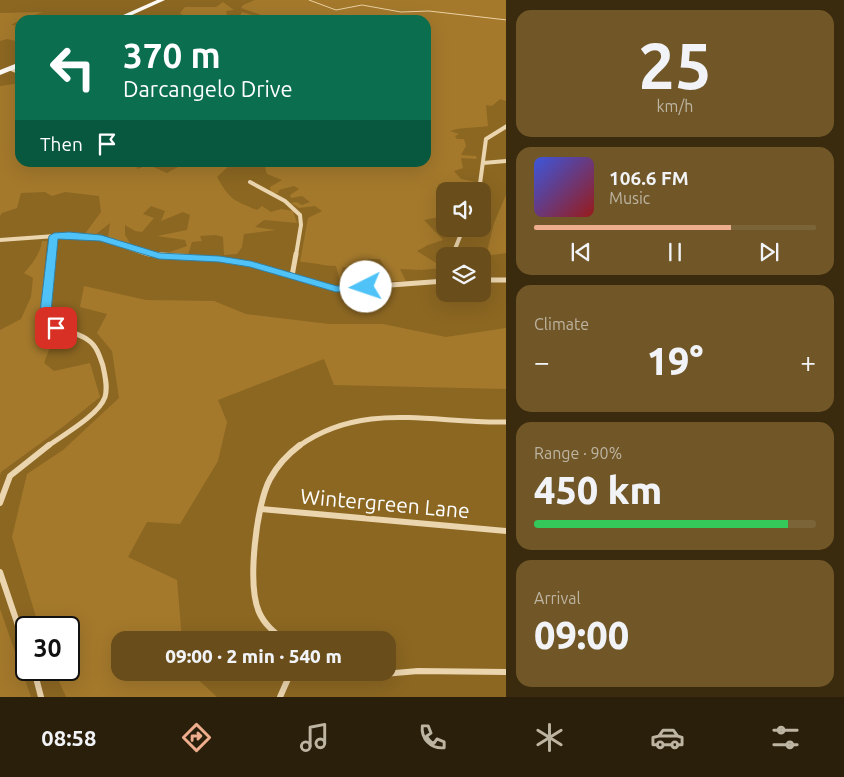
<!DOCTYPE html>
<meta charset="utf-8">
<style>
body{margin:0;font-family:Ubuntu,sans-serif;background:#715727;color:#f1f3f6;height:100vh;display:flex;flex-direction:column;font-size:19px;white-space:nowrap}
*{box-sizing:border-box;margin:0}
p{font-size:16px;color:#bdb4a2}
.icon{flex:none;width:28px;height:28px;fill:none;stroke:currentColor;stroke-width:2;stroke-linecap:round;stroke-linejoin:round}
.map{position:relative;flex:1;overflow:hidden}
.sheet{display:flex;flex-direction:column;gap:10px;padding:10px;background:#3a2a0e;width:338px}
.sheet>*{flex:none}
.hud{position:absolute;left:15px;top:15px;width:416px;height:152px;border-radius:15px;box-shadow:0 5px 20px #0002;background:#0b6e4f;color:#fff;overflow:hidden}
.tools{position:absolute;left:436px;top:182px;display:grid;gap:10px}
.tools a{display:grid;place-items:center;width:55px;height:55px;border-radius:10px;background:#694d1a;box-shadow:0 5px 20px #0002;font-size:25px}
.speed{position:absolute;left:15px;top:616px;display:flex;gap:10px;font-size:25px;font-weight:700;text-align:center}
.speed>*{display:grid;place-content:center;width:65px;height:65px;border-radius:50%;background:#694d1a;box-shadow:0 5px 20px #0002;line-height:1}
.speed .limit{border:2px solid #111;border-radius:8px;background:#fff;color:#111}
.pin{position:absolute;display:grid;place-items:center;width:42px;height:42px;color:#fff;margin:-21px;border-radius:10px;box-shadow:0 2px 8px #0006}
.me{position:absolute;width:55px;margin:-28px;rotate:266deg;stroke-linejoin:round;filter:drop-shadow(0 0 4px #0008)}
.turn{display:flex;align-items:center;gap:18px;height:105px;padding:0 25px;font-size:22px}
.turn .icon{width:65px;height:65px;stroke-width:2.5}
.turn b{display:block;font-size:35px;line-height:42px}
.then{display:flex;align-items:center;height:48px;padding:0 25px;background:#0003;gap:10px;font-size:19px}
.big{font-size:38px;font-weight:800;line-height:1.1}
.sheet .card{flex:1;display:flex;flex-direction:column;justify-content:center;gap:8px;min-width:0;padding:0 18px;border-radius:15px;background:#715727}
.sheet .dial{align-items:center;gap:0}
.dial b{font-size:65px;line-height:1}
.song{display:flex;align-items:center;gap:15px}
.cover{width:60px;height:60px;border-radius:8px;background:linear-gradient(135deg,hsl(230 70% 55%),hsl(0 70% 35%))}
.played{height:5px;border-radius:2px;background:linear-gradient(90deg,#eead8d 70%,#7c6439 70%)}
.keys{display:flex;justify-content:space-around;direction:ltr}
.heat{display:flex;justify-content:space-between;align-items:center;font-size:28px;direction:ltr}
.charge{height:8px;border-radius:4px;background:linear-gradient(90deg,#34c759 90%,#7c6439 0)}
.trip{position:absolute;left:111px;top:631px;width:285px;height:50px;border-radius:15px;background:#694d1a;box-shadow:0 5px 20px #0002;font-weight:800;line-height:50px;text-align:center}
.menu{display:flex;height:80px;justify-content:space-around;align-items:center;background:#2a1f0a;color:#bdb4a2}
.menu .icon{width:35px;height:35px}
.menu .selected{color:#eead8d}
.menu b{font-size:22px;color:#f1f3f6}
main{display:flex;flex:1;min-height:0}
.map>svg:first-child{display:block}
.green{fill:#a4792c}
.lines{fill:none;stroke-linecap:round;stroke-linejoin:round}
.stream{stroke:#ecd1a3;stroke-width:1}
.minor-far3{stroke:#ebd5af;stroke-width:3}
.minor-far2{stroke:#ebd5af;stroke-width:4}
.minor-far1{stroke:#ebd5af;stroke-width:5}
.minor{stroke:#ebd5af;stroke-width:6}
.primary{fill:#fefbf4;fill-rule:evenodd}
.route{fill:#4fc3f7;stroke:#337fa1}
.labels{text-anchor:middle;stroke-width:5;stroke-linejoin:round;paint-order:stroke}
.near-street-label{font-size:21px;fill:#fff;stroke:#8c6722}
</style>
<main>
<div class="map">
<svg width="507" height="697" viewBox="0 0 507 697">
<rect width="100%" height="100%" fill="#8c6722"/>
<!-- green -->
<path class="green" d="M255,0H506V101L500,99L492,106L486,105L488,126C476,128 460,127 450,131L459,134L455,136L457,139H464L466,146L461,155L476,156L477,159L461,158L463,168L454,171L461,179L475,182L437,184L457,190L445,191V208L439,217L424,220L443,240L428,245L417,251L444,268L421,270L400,269L406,281H392L380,259H368L360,270L343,267L340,281L336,266C323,266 313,262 300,262L308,218L322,211L315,206L299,208L291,203L296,202L302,205L310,202L302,196L291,198L290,195L299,189L294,186L279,190L278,193H271L270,187L282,180L267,174L264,164L254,163L426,162V20H306L264,16L241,8L243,5Z
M223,2L234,10L226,11L228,19L240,16L242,12L269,20H190L180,13L185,7H216Z
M43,12L20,20L11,25L20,26V42L7,39L0,41V13Z
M51,15L108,18L104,20H34Z
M20,83V162L136,163L137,169L149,165L167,173L185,163H240L231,164L217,177C230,200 233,200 257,210L262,206L271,212L281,209L293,211L297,223L264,220L255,227L276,230L244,234L242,247L237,254L224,255L223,237L216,235L200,236L202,241L192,242L188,255L167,253L187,246L185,240L157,236L187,230L190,215L183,212L161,221L165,211L151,206L143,214L154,218L142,232L135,231L125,225V235L130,243L116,241L108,237L110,223L95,235H84L101,212L99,196L65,192L52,196L45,192L21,193L17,208L2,213L0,216V86Z
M506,195V253L486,256L494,223Z
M42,241H47L41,305L43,330L54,336L44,363L54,371L90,363L100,397L64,426L1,472L0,475V330L21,319L31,297L33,278L24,273C33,263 40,254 42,241Z
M84,286L146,300L214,301L246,314L329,324H383L446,337L506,328V389L334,385L324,359L218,400L227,422L218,461L180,524L147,522L128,557L177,580L182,640H120V672L191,673L217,697H66L54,670H69V628L39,627L12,537L27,474L63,450L119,398L112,351L97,333L107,314L80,307Z
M0,609L31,697H0Z"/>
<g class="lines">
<!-- stream -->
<path class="stream" d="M309,0L336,10L362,5L401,12L429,11L507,20"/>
<!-- minor-far3 -->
<path class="minor-far3" d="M10,69L20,73"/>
<!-- minor-far2 -->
<path class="minor-far2" d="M483,163L507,161
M250,182L285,201L300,215L301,225L296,255
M479,191L486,139L507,126
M0,240L69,235L101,238L147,254L167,255
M52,255L54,236
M457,255L455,249L463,229"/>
<!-- minor-far1 -->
<path class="minor-far1" d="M149,254L219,259L251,264L336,289L445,281
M456,254L457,256
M292,276L296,254
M482,280H507
M48,446C63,435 99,415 105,397C108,387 105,376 103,366C100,357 97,346 88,340C74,330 57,332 46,316L52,254
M299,446C364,400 433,424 507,422"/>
<!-- minor -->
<path class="minor" d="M0,503L10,476L49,445
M261,509L507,531
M0,572L26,649
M284,640C274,632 264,624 259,612C247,585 256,505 270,479C277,466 288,454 300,445
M34,670L41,697
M365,672L372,675L418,671L507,672
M280,697L291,672"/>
<!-- primary -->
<path class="primary" d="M157,0H165L121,20H112Z
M20,62V67L0,75V70Z"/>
</g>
<!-- route -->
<path class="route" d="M69,232L101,235L160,253L219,256L251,261L337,286L366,284L372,287L366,290L336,292L250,267L219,262L159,259L100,241L58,239L51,312L54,319L61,328L56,331C46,329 43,320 40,312L49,236L54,233Z"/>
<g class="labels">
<!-- near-street labels -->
<g class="near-street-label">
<text transform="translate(385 504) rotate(5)" y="7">Wintergreen Lane</text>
</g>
</g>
</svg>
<div class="tools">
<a><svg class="icon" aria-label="sound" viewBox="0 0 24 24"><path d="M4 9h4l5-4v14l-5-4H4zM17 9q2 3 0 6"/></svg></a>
<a><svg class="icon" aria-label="layers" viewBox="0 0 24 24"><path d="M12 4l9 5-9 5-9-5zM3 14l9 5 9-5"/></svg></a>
</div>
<div class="speed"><div class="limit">30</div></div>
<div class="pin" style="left:56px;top:328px;background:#d93025"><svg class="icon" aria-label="arrive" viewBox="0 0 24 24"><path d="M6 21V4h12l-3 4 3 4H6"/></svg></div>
<svg class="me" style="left:366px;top:287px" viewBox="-20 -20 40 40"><circle r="19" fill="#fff"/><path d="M0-13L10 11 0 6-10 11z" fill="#4fc3f7"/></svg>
<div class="trip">09:00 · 2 min · 540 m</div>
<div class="hud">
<div class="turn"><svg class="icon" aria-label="left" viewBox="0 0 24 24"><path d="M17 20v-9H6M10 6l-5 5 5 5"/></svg><div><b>370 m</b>Darcangelo Drive</div></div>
<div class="then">Then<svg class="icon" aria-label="arrive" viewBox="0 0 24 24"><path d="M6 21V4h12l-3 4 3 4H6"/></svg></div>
</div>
</div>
<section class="sheet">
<div class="card dial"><b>25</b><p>km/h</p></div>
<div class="card">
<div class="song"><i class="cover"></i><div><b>106.6 FM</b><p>Music</p></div></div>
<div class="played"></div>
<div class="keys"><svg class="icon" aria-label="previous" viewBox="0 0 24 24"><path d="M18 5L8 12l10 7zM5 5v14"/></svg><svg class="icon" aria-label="pause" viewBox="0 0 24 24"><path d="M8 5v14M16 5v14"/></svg><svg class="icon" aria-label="next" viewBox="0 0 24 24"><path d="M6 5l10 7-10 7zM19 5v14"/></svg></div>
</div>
<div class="card"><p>Climate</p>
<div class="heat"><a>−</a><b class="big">19°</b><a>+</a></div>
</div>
<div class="card"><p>Range · 90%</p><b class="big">450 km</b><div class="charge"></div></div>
<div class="card"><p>Arrival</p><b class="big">09:00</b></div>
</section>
</main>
<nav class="menu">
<b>08:58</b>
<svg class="icon selected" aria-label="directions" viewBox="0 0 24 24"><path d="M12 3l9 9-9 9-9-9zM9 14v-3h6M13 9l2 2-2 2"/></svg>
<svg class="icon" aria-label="music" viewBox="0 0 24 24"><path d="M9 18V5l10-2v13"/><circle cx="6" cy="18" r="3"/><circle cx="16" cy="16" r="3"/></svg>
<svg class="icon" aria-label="phone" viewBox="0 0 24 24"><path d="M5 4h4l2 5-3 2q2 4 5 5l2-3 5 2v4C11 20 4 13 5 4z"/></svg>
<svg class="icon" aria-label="climate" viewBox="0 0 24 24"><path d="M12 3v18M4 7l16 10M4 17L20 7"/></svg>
<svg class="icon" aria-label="car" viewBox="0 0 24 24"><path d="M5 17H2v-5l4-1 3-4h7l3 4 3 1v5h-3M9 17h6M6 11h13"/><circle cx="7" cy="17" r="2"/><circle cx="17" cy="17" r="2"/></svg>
<svg class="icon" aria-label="filters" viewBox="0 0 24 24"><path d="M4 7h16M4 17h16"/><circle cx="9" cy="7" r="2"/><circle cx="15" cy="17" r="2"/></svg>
</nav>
